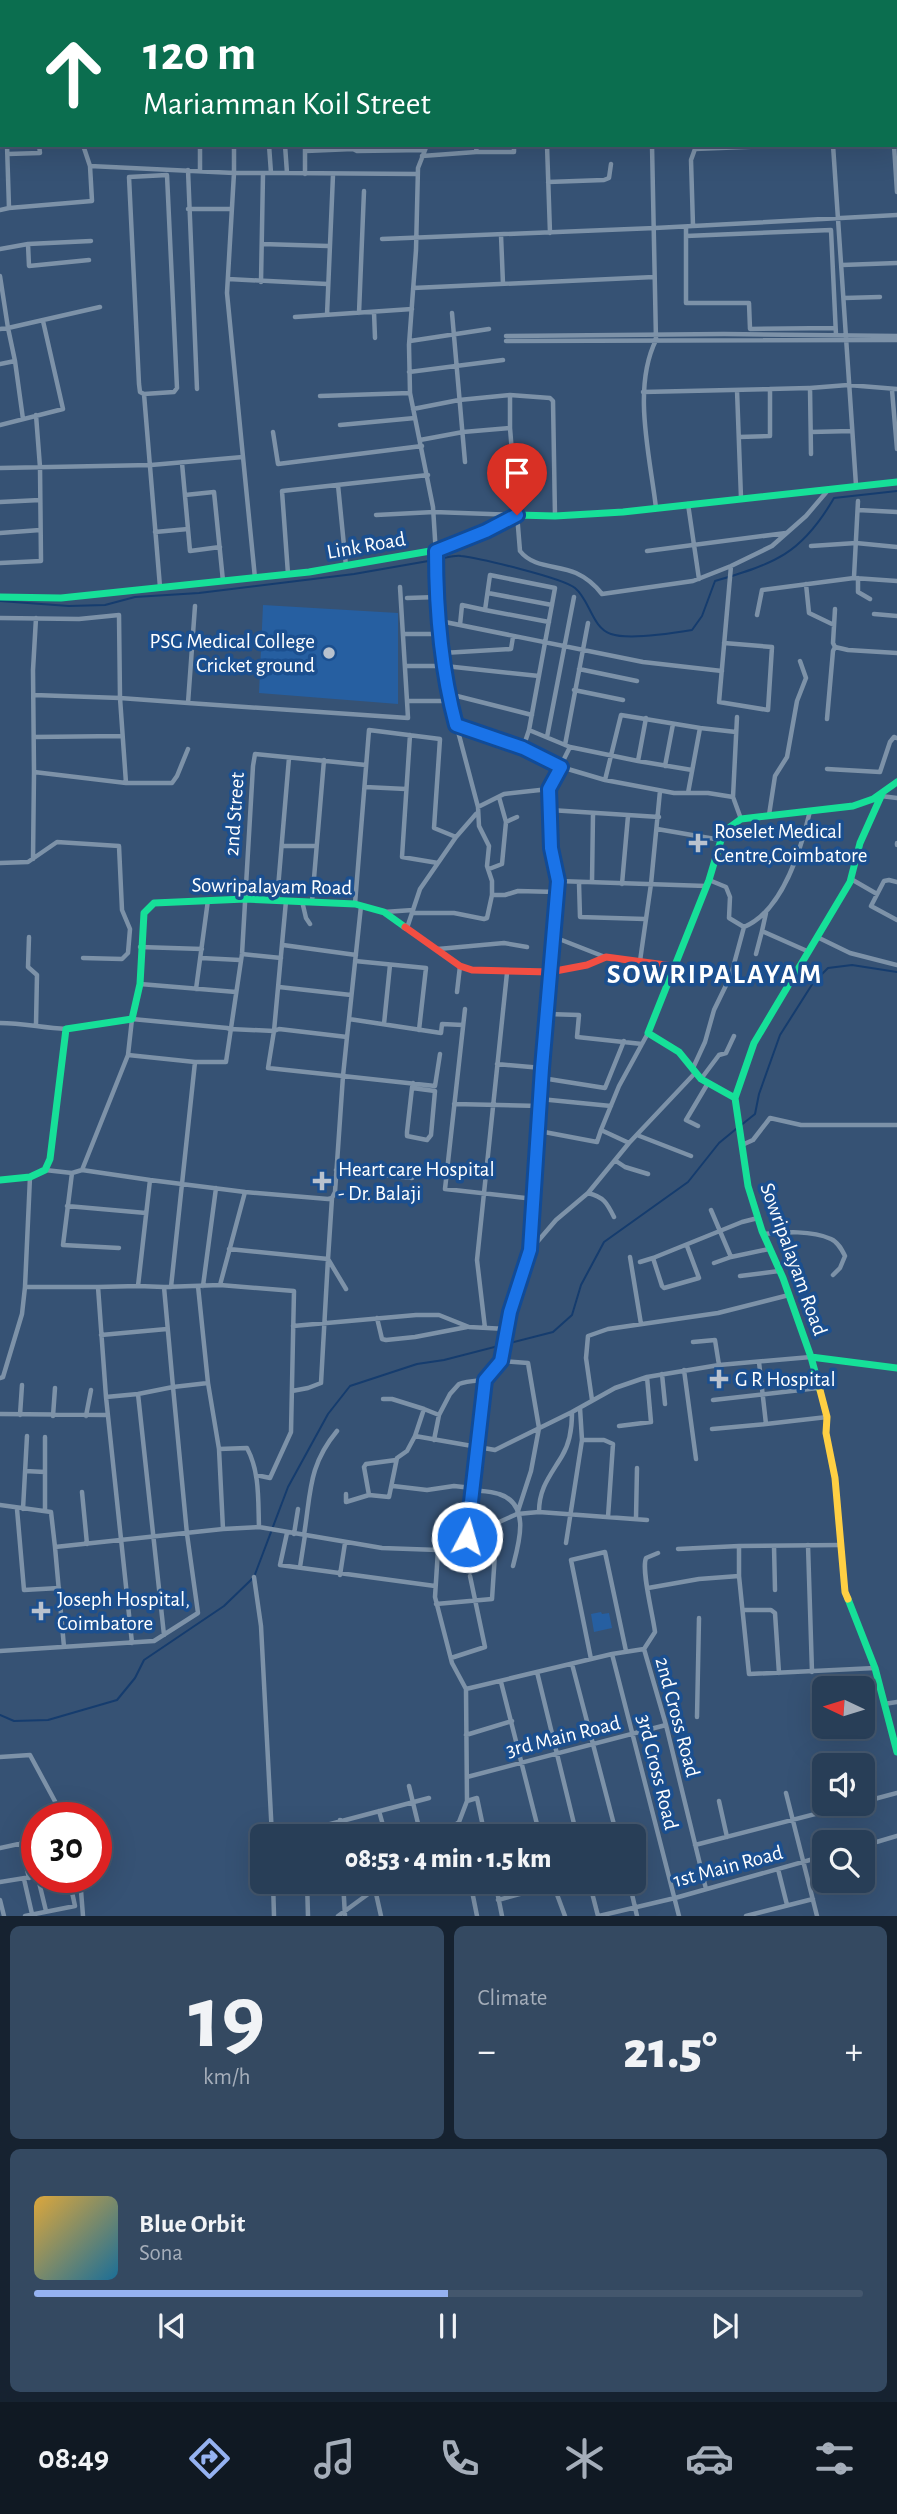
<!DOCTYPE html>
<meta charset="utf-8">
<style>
body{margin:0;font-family:"Alegreya Sans",sans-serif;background:#344961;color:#f1f3f6;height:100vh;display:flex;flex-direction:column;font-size:26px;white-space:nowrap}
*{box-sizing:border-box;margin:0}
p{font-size:23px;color:#a5aeba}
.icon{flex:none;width:38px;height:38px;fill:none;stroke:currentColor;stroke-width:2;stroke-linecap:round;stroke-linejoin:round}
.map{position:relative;height:1916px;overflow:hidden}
.drawer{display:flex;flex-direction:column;gap:10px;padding:10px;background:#162230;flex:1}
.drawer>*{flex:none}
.guide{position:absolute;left:0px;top:0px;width:898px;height:147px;box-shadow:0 7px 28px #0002,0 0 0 2px #44576d;background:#0b6e4f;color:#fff;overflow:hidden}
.needle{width:46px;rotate:274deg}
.tools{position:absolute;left:812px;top:1676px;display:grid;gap:14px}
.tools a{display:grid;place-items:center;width:63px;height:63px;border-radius:10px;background:#283e57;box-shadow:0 7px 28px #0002,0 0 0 2px #44576d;font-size:35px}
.speed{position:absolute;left:21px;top:1802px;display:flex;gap:14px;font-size:35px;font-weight:700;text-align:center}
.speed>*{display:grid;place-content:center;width:91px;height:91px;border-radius:50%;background:#283e57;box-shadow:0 7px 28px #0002,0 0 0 2px #44576d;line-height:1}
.speed .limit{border:10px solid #d22;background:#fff;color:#111}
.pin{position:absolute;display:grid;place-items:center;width:60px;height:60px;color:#fff;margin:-72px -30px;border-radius:50% 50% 50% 0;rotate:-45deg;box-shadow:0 0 7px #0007}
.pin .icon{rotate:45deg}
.me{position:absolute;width:77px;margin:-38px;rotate:6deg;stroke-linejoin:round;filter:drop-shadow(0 0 5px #0008)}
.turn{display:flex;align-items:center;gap:24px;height:147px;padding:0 28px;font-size:32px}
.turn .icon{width:91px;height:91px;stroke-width:2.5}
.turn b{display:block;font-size:49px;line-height:60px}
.big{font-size:52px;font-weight:800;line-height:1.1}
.drawer .tile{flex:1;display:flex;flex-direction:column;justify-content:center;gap:10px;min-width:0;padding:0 24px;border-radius:10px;background:#344961}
.drawer .dial{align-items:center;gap:0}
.dial b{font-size:91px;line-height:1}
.song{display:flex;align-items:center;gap:21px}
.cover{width:84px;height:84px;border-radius:10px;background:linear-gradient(135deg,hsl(40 70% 55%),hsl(200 70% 35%))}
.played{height:7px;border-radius:4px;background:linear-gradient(90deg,#95b2f1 50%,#44576d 50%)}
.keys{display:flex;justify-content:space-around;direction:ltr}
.heat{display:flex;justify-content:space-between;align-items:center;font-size:38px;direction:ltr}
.drawer .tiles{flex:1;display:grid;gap:10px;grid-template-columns:1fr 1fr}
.tile:last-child{grid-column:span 2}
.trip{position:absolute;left:250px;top:1824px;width:396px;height:70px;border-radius:10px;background:#283e57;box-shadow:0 7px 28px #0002,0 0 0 2px #44576d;font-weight:800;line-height:70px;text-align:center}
.tabs{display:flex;height:112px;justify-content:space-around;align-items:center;background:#101923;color:#a5aeba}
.tabs .icon{width:49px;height:49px}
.tabs .current{color:#95b2f1}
.tabs b{font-size:32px;color:#f1f3f6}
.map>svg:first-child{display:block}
.green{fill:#265fa1}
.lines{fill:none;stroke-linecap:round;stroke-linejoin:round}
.stream{stroke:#153c6e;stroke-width:2}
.street{stroke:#7d92a8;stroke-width:4.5}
.fast{stroke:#16e098;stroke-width:7}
.slow{stroke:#ffcf43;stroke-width:7}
.jam{stroke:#f24e42;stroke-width:7}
.route-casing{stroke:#114b97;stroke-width:18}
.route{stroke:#1a73e8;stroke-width:12}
.poi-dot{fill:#b9c2ce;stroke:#1b4f8f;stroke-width:2.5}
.labels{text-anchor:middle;stroke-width:7;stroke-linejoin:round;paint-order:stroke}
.street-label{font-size:21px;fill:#fff;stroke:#1b4f8f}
.poi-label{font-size:21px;fill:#fff;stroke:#1b4f8f;text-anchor:start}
.district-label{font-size:28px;font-weight:bold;letter-spacing:2px;fill:#fff;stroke:#1b4f8f}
</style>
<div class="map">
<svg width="897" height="1916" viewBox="0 0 897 1916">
<rect width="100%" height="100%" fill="#365274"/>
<!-- green -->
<path class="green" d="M263,605L398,613V704L259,693Z
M601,1612L602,1614L609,1613L612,1628L594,1632L591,1614Z"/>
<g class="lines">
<!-- stream -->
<path class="stream" d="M439,559C446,558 454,555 461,556C479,558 563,578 575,588C590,600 592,628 611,634C628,640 674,633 692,630L702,616L715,581C775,563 801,555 834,498L897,491
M0,601L69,606L105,605L135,597L199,593L354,574L434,560
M740,1126L755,1114L759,1094L780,1035L813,983L828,968L852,965L897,972
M0,1715L14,1721L48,1720L117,1700L135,1678L144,1660L224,1606L254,1577L288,1487L328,1414L350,1386L417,1364L444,1360L553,1332L572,1315L581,1285L604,1242L688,1182L719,1143L736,1129"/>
<!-- street -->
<path class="street" d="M307,0V2
M427,0V2
M516,0V2
M598,0V2
M644,0V2
M719,0V2
M776,0V2
M797,0V2
M824,0L825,2
M883,0L884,2
M67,2V0
M474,2V0
M553,2V0
M0,13H2
M896,35L897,37
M0,53H2
M896,73H897
M0,75L2,92
M896,105H897
M0,135H2
M83,145L90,166L234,173V145
M269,145L271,173
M285,145L287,173L417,174
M352,145L353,149L357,151L425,150
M547,145L550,233
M652,145L656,340C632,388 650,456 656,508
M833,145L856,485
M894,145L897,192
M306,151L353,149
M476,152H514V145
M8,154L40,153L39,145
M422,156L476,152L477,145
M188,170L197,389
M200,170V145
M305,174V145
M548,182L604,180L609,178L611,164
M9,208L92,201L90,166
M188,209H231
M0,210L9,208L7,145
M693,226L691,160L695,149L791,145
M686,227V303H749L750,329L835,328
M501,235L503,284
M686,236L831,230L836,335
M382,239L655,228L897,215
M28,244L29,266L89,260
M262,244L328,246
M0,249L28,244L91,241
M842,265L897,263
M0,276L8,328L0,329
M228,279L327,284
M261,282L263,174
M413,288L654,277
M844,298L880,297
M374,312L375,338
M359,313L364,191
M452,313L465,462
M327,315L333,175
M295,317L412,309
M506,336L724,334L897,336
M410,341L489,329
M506,341L897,340
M15,361L23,419
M0,364L15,361L8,328L100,307
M409,372L503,360
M737,390L741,498
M892,390L897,449
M643,392L770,389
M144,394L174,392L177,388L167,175L129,177L139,384L140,392L144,394L160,587
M320,396L410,393
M413,409L459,400L510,395
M0,425L63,409L43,321
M340,425L415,418
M273,432L278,464L422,446
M811,432L852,431
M739,437L770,436V389L809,388
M420,440L463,432L510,428
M811,454L810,388L848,385L897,389
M243,457L255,578
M182,463L190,551L220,547
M0,468L151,465L243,457L227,293L234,173H287
M338,485L346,566
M185,495L214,492L223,581
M0,502L40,500
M688,504L699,579
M858,510L897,512
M376,515L434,512L515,515
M555,516L553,401L550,398L510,395V428L520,551C533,568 558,565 576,573C587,578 595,585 602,594L693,581L731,566L772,546L806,516L829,489
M155,532L188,529
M0,533L40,530
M811,546L856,543L897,547
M647,551L786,533
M0,563L41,561L40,467L36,415
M288,574L282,491L428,475
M854,577L858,501
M858,578V592L870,599
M806,584L809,613L834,625
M400,587L407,701H450
M488,593L552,605
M407,598L438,597
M485,610L549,622
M874,614L897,616
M757,615L762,590L854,578L897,581
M0,618L79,619L119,615L120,698L126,783L34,772L33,859
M440,621L643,662L722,671
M460,625L462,605L485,610L490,575L555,588L529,730L523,748
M403,634H441
M724,643L772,647L768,710L719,702L731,566
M835,647L848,650L897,653
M443,653L511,649L513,637
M406,666H445L539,676
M579,669L637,681
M574,690L623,700
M449,694L532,715
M34,695L120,698L188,703L195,606
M188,703L408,718L407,701
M827,719L833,651L835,647L833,643L835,609
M457,725L523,748L561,767L605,780L674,793H708L733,797L741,819
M700,728L736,732
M410,735L402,857L438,863
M34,737L121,736
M547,737L574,597
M565,745L588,623
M570,747L638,761L692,770
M638,761L646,718
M665,766L673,724
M827,769L880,772L890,742L894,737L897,738
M34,772L33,670L36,618
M605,780L621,715L700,728L688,793
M126,783H172L177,776L188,749
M365,787L406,789
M881,796L897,798
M733,797L737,717
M478,807L504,794L549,789L570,747L529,730
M550,810L659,817
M769,815L775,776L787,757L797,701L806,678L800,661
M506,822L517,817
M657,829L721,840
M897,843V845
M282,846H316
M0,863L28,862L57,842L119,846L122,910L130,929L128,953L122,959L83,958
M489,869L502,864L506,822L499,797
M851,879L877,894
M709,880L726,887L730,897L729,918L744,927
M558,881L706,886
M592,882L593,814
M897,882L889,880L884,881L871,906L897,920
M579,883L580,917L645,919
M622,884L628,816
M492,895H505L518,891L557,892
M277,900L289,758
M286,901L274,1031L279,1029L347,1037L349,1019
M302,901L306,918L310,924
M312,902L324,760
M355,904L369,730L440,739L434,828L456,837
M361,906L349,1019L441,1033L442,1024L463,1025
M384,912L413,910
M412,913H454L484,919L487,918L492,895V881L487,866L489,846L479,826L478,807L450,701L441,634L433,507L410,393L409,345L416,250L418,168L427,145
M766,913L762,931L807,951
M407,928L420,889L456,837L476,814
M29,937L28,967L37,975L36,1025
M554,937L605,957
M817,937L850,953L897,965
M283,945L356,955
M140,947L202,949
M438,949L504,943L527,947
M242,954L281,958
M756,954L762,931
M201,958L240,960
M355,961L426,968L419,1030
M640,961L651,884L660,791
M140,984L236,992
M279,987L351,995
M196,989L208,900
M457,992L460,966
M465,1009L445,1189L534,1199
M547,1014L579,1015L577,1037L642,1044
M0,1023C23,1023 43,1028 66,1029
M384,1024L390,965
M347,1037L343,1076L268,1068L274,1031L230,1029L227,1028L132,1019L128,1055L195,1062H226L242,954L253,766L255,754L366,765
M497,1064L542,1068
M693,1068L705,1042L714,1010L731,975L744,927C783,911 801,849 810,811
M542,1078L605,1088L624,1041
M701,1079L719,1055L726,1053L734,1036
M412,1088L435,1091L431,1135L427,1140L407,1136V1132L412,1088L413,1083
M540,1099L611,1106
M454,1104L540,1106
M698,1126L686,1120L708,1083
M539,1131L597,1142L601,1130
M637,1135L691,1156
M629,1143L601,1130L619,1086L648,1033
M742,1145L753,1140L770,1118L801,1125H897
M616,1161L625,1167L648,1174
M82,1170L128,1055
M336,1170L412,1178
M72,1173L63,1245L119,1248
M30,1177L25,1287H98
M150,1180L245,1192L220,1285L164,1287
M245,1192L328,1199L332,1198L335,1192L343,1076L435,1086L440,1054
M588,1193C604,1197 607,1203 614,1217
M332,1198L328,1259L346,1289
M67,1206L146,1213
M711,1210L731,1257L714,1263
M763,1234C785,1232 811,1230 831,1239C838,1242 842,1250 845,1256L840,1268L833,1275
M687,1246L699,1278L664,1288L662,1286L653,1258L742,1222L758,1218
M532,1248L556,1220L588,1193L629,1143L696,1072
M229,1249L328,1259L321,1383L308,1388L292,1391
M630,1257L641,1324
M731,1257L769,1249
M640,1262L653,1258
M740,1276L779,1271
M220,1285L294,1291L291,1432L270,1478L256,1475
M198,1286L208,1383
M203,1286L216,1188
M171,1287L195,1062
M377,1318L382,1339L386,1340L415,1337L467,1327
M293,1326L416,1315H439L469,1327L506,1329
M485,1328L477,1260L507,973
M101,1335L167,1329
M693,1342L715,1340L719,1365
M501,1361L528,1363L539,1428L531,1471L517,1514
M759,1362L766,1424L827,1417
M684,1370L696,1459
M662,1374L665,1404
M0,1378L3,1377L22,1314L25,1287
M485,1380C475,1381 467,1381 459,1384L450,1394L439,1415L424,1409L415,1436L495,1450L572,1412L615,1388L647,1377L719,1365L811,1357
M138,1394L164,1635
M106,1397L98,1287L138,1286
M383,1399H392L424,1409
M592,1400L586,1358L588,1336L608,1329L718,1313L789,1295
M713,1400L818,1388
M0,1414L107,1415
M20,1415L22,1385
M53,1416L55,1388
M86,1416L91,1390
M619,1426L651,1422L647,1377
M712,1429L766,1424
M434,1440L439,1415
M582,1440H604L613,1444L608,1517
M219,1449L223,1529
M25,1471L45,1472V1437
M393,1486L427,1490L454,1486L472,1488
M472,1490C480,1491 491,1491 499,1494C531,1504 519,1543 513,1566
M82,1492L87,1544
M346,1494V1502L369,1495L389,1497L397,1458L407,1451L415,1436
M369,1495L364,1467L366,1464L396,1460
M0,1505L51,1512L55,1547L223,1529L259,1527C258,1501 260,1472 247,1448L219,1449L208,1383L173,1387L164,1287L138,1286L150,1180L82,1170L72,1173L45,1170
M17,1509L24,1590L59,1588
M23,1509L27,1436
M45,1511V1472
M539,1512C539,1488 550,1476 562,1456C570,1443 572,1428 572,1413
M636,1518L637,1468
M259,1527L382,1548L438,1550
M287,1533L280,1565L435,1586
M294,1534L298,1509
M304,1535C311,1492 308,1466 337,1431
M468,1536L517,1514L539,1512L647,1520
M566,1543L582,1440L580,1408
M808,1545L812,1672
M739,1546L841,1545
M774,1546L775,1590
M55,1547L64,1647
M300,1567L305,1535
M340,1575L345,1543
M739,1576L749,1674L875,1668
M254,1577L261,1626L272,1836
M648,1588L699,1579L739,1576V1546L678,1549
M436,1604L492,1599L497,1523
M744,1610H771L775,1613L779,1673
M644,1649L655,1632C653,1615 641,1570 646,1558L658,1553
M0,1651L154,1641L198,1613L187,1534L173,1387L138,1394L106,1397L132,1643
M612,1654L679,1916
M451,1658L485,1647L470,1576
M591,1659L571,1560L605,1552L626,1651
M572,1664L617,1836
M537,1672L577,1836
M501,1682L540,1836
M466,1689L612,1654L644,1649L666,1725L706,1889
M884,1704L897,1702
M697,1717L699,1618
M466,1735L512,1721
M0,1757L30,1755L64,1818
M467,1777L666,1725
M409,1786L421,1836
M786,1793L817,1916
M467,1801L477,1798L485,1836
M719,1801L727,1837
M863,1802L897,1793
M379,1811L386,1836
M340,1820L341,1836
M285,1836L429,1798
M439,1836L459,1822L467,1801L466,1689L452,1663L435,1597L438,1550L467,1537L485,1380L501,1361L510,1312L530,1250L542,1068L558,881L551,848L549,789
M21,1843L29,1878
M695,1845L854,1804
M863,1846L897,1836
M0,1848L37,1840
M778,1869L787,1905
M38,1878L46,1911
M80,1878L83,1916
M24,1879L32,1914
M273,1881L274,1916
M307,1881L308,1916
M343,1881L345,1916
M470,1881L477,1916
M495,1881L502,1916
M552,1881L565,1916
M589,1881L598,1916
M629,1881L637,1916
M0,1882L37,1876
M375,1889L381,1916
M0,1900L4,1916
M498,1900L553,1885
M25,1916L75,1906L69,1878
M338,1916L375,1889L382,1881
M599,1916L675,1898L824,1856
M746,1916L813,1899"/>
<!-- fast -->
<path class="fast" d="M387,2L393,0
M0,597L61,598L309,572L436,550L486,531L517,515L555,516L623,512L897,482
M735,1098L754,1043L850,882L860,843L882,794
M0,1180L30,1177L45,1170L50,1159L66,1029L132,1019L140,984L144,913L154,903L245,899L355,904L384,912L405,927
M811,1357L897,1368
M820,1390L811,1357L783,1278L762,1231L748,1186L735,1098L701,1079L679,1052L648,1033L709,880L721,840L730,827L741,819L853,806L873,799L897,782
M848,1599L875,1668L897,1752"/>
<!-- slow -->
<path class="slow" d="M820,1390L827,1417L826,1433L835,1478L845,1592L848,1599"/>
<!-- jam -->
<path class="jam" d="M245,0L246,2
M405,927L460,966L472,970L550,972L587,965L606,957L673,966"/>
</g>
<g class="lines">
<defs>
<path id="route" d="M467,1537L485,1380L501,1361L510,1312L530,1250L542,1068L558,881L551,848L549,789L561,767L523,748L456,725C441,669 436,608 436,551L486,531L517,515"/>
</defs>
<!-- route casing -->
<use href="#route" class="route-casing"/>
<!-- route -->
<use href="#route" class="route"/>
</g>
<!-- markers -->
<g class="poi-dot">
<circle cx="329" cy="653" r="7"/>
<path d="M694.5 832.5h7v7h7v7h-7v7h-7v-7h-7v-7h7z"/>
<path d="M318.5 1170.5h7v7h7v7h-7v7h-7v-7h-7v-7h7z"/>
<path d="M715.5 1368.5h7v7h7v7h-7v7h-7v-7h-7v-7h7z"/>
<path d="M37.5 1600.5h7v7h7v7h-7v7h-7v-7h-7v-7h7z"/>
</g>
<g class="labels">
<!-- street labels -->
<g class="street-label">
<text transform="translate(366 545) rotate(-10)" y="7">Link Road</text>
<text transform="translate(234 814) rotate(-86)" y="7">2nd Street</text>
<text transform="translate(272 886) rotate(1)" y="7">Sowripalayam Road</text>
<text transform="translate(794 1259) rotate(70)" y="7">Sowripalayam Road</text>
<text transform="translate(678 1717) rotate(75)" y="7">2nd Cross Road</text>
<text transform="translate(563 1736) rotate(-14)" y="7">3rd Main Road</text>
<text transform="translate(658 1772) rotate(76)" y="7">3rd Cross Road</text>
<text transform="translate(728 1866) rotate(-15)" y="7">1st Main Road</text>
</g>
<!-- poi labels -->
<g class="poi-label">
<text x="315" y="648" text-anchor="end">PSG Medical College<tspan x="315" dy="24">Cricket ground</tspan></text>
<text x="714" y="838">Roselet Medical<tspan x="714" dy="24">Centre,Coimbatore</tspan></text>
<text x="338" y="1176">Heart care Hospital<tspan x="338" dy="24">- Dr. Balaji</tspan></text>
<text x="735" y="1386">G R Hospital</text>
<text x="57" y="1606">Joseph Hospital,<tspan x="57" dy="24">Coimbatore</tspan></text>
</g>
<!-- district labels -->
<g class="district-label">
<text x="715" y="983">SOWRIPALAYAM</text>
</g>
</g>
</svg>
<div class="tools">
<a><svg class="needle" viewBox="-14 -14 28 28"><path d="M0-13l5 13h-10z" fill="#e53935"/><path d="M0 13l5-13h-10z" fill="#a5aeba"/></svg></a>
<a><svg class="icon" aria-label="sound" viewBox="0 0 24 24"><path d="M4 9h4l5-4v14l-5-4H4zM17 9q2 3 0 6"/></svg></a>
<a><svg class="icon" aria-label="search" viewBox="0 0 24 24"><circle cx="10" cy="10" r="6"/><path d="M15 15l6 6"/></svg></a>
</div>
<div class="speed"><div class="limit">30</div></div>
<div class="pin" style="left:517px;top:515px;background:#d93025"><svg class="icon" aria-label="arrive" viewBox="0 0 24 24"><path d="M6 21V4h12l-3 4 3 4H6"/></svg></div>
<svg class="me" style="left:467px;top:1537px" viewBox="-20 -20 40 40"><circle r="17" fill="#1a73e8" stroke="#fff" stroke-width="3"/><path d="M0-11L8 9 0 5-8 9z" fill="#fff"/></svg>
<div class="trip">08:53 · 4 min · 1.5 km</div>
<div class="guide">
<div class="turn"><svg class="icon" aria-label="ahead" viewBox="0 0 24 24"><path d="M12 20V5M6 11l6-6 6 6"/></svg><div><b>120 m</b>Mariamman Koil Street</div></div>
</div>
</div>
<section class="drawer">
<div class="tiles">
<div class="tile dial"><b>19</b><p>km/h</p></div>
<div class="tile"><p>Climate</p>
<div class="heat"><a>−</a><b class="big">21.5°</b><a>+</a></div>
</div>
<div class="tile">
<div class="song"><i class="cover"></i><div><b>Blue Orbit</b><p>Sona</p></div></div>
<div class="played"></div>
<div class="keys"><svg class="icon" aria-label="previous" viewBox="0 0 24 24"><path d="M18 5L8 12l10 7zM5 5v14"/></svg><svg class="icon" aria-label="pause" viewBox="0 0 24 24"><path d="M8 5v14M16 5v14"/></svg><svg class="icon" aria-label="next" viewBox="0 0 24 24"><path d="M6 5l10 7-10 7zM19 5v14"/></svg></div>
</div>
</div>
</section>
<nav class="tabs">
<b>08:49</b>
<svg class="icon current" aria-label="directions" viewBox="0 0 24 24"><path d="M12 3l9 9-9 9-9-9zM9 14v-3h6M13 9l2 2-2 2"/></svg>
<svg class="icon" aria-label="music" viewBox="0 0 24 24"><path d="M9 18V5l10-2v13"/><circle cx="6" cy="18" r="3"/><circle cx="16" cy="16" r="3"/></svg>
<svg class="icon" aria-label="phone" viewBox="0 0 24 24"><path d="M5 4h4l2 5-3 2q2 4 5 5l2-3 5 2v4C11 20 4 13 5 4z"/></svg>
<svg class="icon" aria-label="climate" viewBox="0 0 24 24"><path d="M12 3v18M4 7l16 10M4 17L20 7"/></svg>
<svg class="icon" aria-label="car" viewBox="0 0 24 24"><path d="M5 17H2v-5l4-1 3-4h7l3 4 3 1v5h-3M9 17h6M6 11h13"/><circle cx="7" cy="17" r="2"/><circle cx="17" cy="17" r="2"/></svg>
<svg class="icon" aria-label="filters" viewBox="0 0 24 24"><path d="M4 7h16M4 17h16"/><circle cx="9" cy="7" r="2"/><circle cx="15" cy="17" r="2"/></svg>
</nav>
